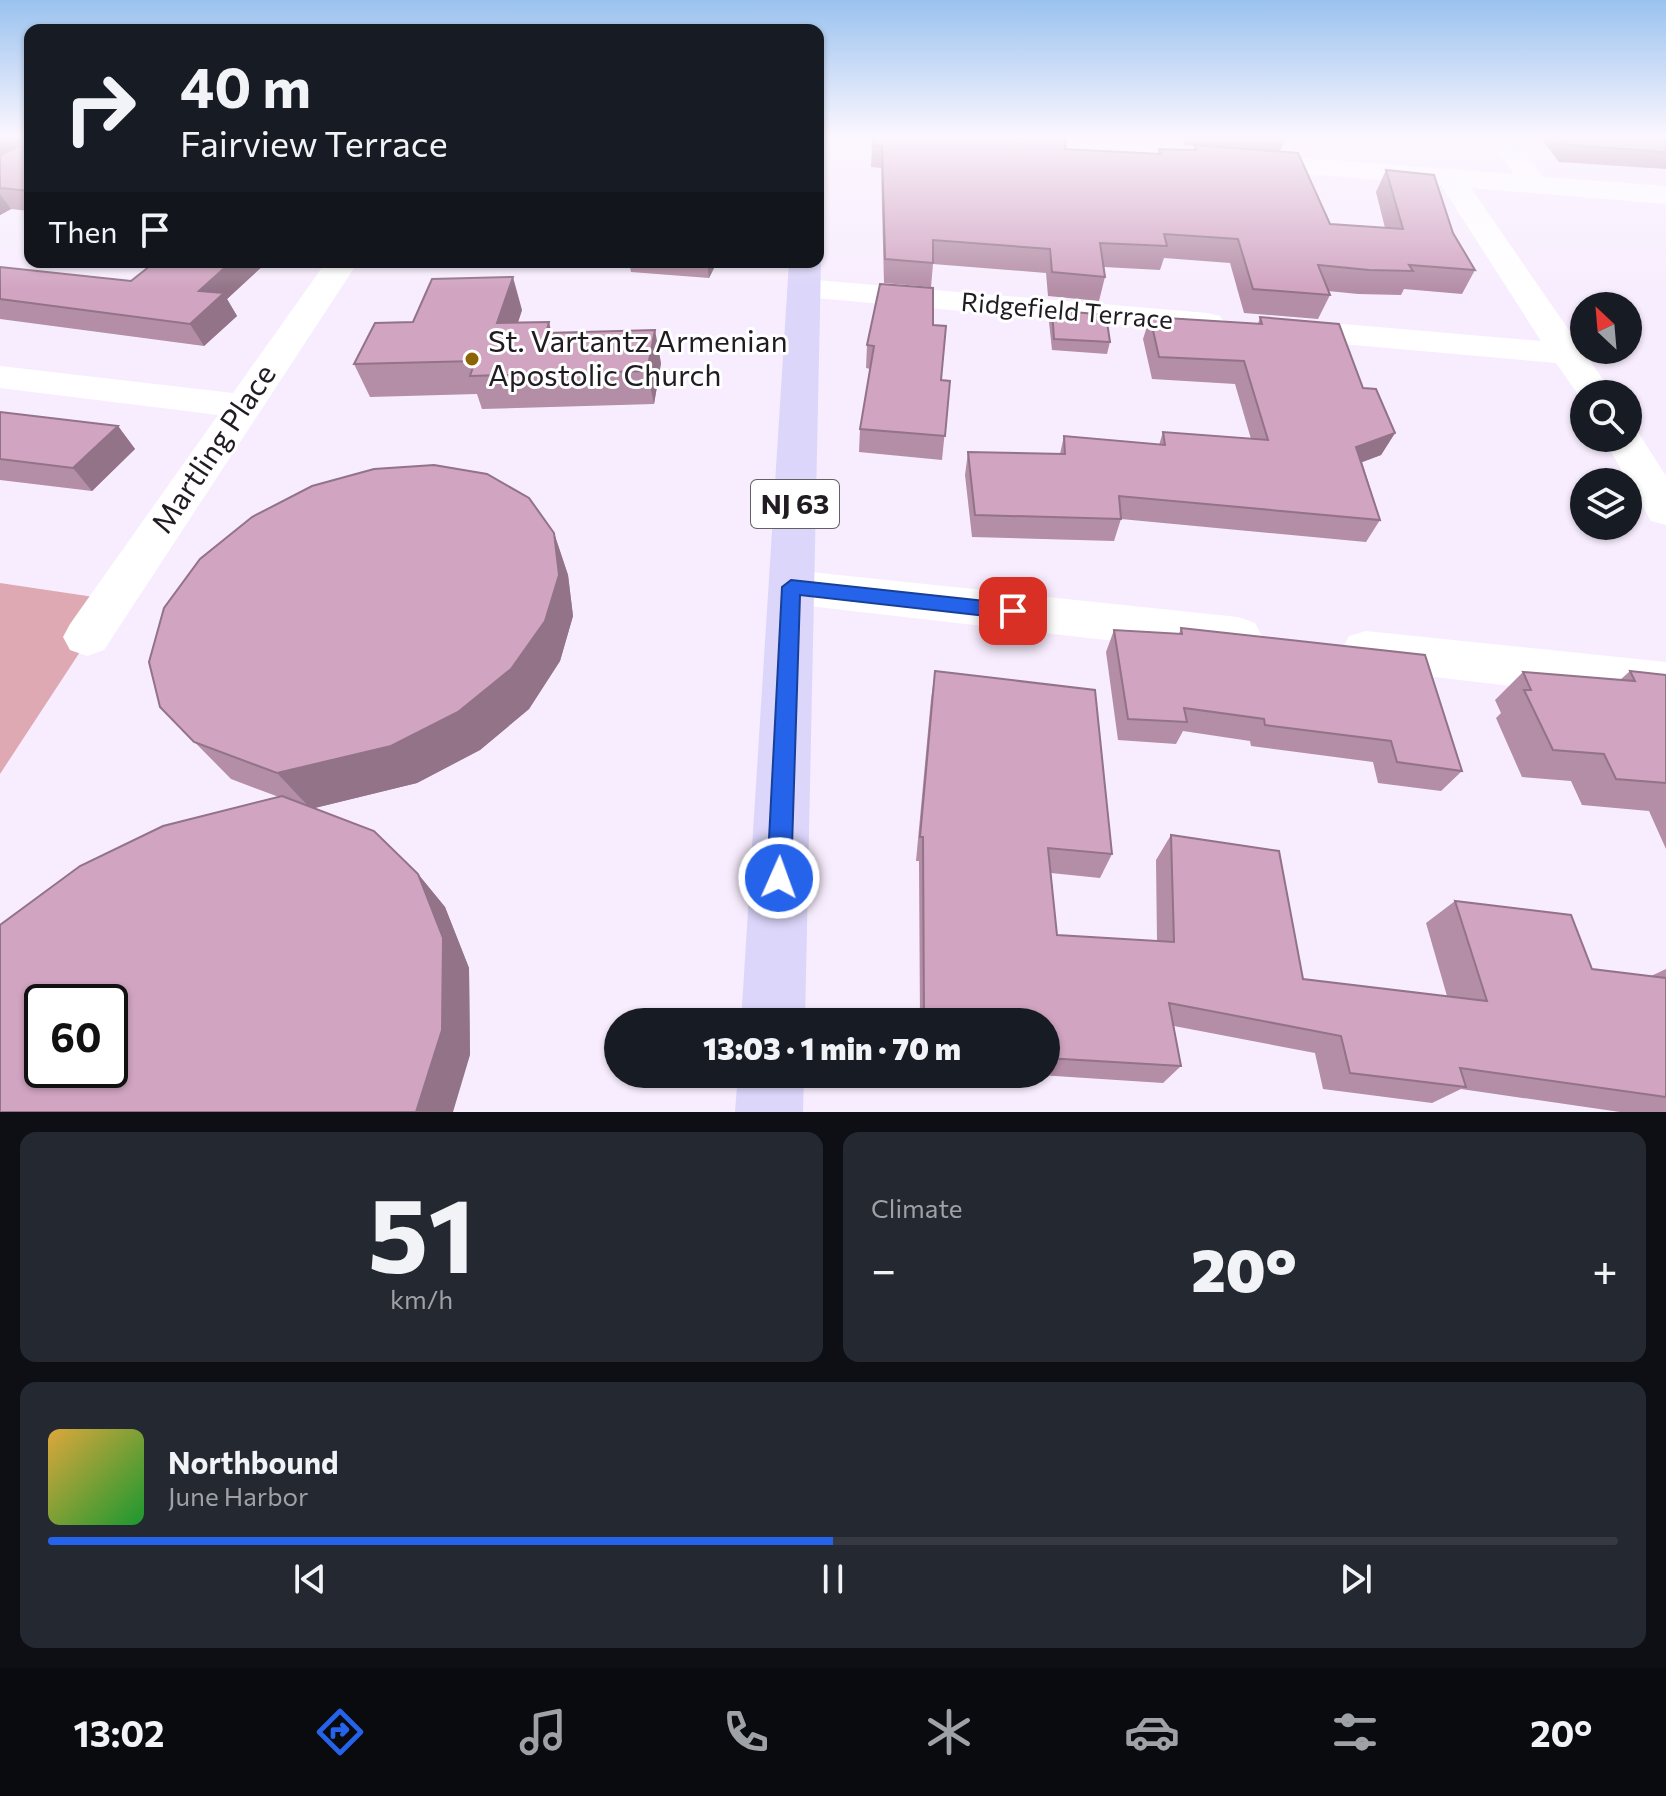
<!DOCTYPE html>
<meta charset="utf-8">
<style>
body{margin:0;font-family:Commissioner,sans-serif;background:#242831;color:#f1f3f6;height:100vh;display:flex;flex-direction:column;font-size:30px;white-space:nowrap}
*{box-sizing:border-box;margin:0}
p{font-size:26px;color:#9ea1a6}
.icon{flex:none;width:44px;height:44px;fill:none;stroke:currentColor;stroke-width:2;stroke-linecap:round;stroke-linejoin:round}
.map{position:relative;height:1112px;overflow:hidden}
.details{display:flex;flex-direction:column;gap:20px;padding:20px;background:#0d0f14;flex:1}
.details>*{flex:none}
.banner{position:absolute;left:24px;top:24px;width:800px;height:244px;border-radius:16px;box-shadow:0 2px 6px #0004;background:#171b24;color:#f1f3f6;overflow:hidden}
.needle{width:52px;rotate:334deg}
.controls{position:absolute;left:1570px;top:292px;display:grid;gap:16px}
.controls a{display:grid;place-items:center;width:72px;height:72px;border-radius:50%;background:#171b24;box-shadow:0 2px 6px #0004;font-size:40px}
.speed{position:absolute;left:24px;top:984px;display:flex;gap:16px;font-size:40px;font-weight:700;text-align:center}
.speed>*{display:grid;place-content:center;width:104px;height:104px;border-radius:50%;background:#171b24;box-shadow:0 2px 6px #0004;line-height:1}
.speed .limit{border:4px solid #111;border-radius:12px;background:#fff;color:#111}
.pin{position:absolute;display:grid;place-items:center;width:68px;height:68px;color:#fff;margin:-34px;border-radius:16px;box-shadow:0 4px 12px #0006}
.me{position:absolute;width:88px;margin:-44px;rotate:2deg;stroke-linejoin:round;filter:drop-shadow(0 0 6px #0008)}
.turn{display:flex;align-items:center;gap:28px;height:168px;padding:0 24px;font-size:36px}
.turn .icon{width:104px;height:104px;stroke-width:2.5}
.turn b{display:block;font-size:56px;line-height:68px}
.then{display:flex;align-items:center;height:76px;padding:0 24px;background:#0003;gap:16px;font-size:30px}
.big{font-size:60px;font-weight:800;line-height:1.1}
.details .widget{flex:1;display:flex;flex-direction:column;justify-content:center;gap:12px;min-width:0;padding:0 28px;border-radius:16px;background:#242831}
.details .dial{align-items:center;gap:0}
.dial b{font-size:104px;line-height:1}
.song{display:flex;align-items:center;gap:24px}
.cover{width:96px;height:96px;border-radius:12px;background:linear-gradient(135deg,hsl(40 70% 55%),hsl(130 70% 35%))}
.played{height:8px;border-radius:4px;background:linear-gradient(90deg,#2563eb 50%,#363941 50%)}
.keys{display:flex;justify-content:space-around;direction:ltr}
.heat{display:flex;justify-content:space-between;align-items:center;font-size:44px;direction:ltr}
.details .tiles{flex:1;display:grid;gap:20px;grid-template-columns:1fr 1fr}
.widget:last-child{grid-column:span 2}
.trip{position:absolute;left:604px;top:1008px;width:456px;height:80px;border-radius:40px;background:#171b24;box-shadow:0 2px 6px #0004;font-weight:800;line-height:80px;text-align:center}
.tab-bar{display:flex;height:128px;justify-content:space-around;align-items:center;background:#090b0e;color:#9ea1a6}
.tab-bar .icon{width:56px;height:56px}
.tab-bar .selected{color:#2563eb}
.tab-bar b{font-size:36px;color:#f1f3f6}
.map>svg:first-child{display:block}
.forest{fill:#dfa9b4}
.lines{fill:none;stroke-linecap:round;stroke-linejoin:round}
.minor{fill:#fff;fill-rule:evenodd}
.major{fill:#dbd6fa;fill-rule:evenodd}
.wall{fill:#b48da6}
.shaded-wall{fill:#927387}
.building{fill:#d1a4c1;stroke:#927387;stroke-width:2;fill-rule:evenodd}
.route{fill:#2563eb;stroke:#184099;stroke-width:2}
.poi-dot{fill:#8c6305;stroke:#fff;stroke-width:3}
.labels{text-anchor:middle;stroke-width:6;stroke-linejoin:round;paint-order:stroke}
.far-street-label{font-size:26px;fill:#201c22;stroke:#fff}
.shield{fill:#fff;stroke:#636064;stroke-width:2}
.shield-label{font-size:28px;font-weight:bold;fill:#201c22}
.poi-label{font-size:30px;fill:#201c22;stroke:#fff;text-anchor:start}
.street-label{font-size:30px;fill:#201c22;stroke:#fff}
</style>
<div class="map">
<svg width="1666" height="1112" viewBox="0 0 1666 1112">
<rect width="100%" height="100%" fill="#f8edfe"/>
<!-- forest -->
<path class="forest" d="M0,583L114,600L0,774Z"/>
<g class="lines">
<!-- minor -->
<path class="minor" d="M923,136H1029L1514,174L1487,136H1513L1543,177L1666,186V204L1471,188L1613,394H1584V403L1556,363L1285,339L1273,336L1268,329L1273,322L1285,319L1541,341L1441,185L936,144L927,142Z
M326,262H358L104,650L87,656L70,650L63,637L70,624L218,415L0,388V366L233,393Z
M804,279L1208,313L1220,316L1225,323L1220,330L1208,333L793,296L788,289L793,282Z
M1628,427L1636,429L1666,476V525L1651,521L1603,438H1628Z
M791,570L1238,617L1255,623L1262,636L1255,649L1238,655L791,604L775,599L768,587L775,575Z
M1366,631L1666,662V704L1366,669L1349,664L1342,650L1349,636Z"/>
<!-- major -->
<path class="major" d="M818,258L821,262L805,1022H741L789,262H818Z
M738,1074H804L803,1112H735Z"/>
</g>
<!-- wall -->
<path class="wall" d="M0,136H30V211L11,209L0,215Z
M1182,136H1286L1280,152L1330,224L1385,228L1376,192L1386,170L1453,233L1475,270L1462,294L1404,289L1401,295L1358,294L1328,291L1330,295L1318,319L1244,313L1230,263L1164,258L1160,270L1104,267L1105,277L1099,301L1048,296L1046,273L933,264L931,287L884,283L881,168L871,167L872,145L1023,138L1065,149L1158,154L1159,149L1193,150L1195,146L1184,145Z
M1539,136H1666V169L1559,162Z
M155,262H267L227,299L237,316L204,346L0,319V267L131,281Z
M629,262H717L709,278L631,272Z
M522,310L518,322L661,363L654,404L482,409L477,394L370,397L354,364Z
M1052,310L1110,342L1107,354L1052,350L1049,322Z
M1150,317L1258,324L1260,317L1363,388L1395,433L1381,455L1362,462L1380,520L1366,542L1121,519L1114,541L972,537L965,475L968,452L1060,454L1064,436L1159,445L1163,432L1251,439L1235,384L1152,379L1143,339Z
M933,325L941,380L950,381L942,460L859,452L860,429L870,369L866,368L867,345Z
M0,412L118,426L135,449L92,491L0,480Z
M554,533L568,575L573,616L560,661L529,709L480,750L417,783L314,808L418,874L445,907L469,968L470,1055L279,797L231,779L160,707Z
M1181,628L1462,771L1441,791L1378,783L1373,762L1251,746L1250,741L1183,731L1176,744L1118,740L1106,652L1114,630L1179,634Z
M935,671L1112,854L1100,878L1051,873L1057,935L1157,941L1156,860L1171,835L1303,979L1447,996L1426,923L1455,901L1592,969L1651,976L1666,969V1112H1620L1461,1089L1432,1103L1323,1089L1315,1053L1174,1026L1181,1066L1163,1083L1024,1074H1046V1022H920L919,861H916L931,699Z
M1630,671L1666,675V849L1649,811L1582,805L1571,781L1522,777L1496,718L1501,713L1495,700L1523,672L1620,680Z"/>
<!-- shaded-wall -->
<path class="shaded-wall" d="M0,136H23L29,144L0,156Z
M0,194L11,209L0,215Z
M231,262H267L227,299L237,316L204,346L190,324L199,291Z
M707,262H717L709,278Z
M513,277L522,310L507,356L497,323Z
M549,322L557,355L546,333Z
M655,330L661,363L654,404L647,371Z
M118,426L135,449L92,491L73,468Z
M1395,433L1381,455L1344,469L1356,447Z
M554,533L568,575L573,616L560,661L529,709L480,750L417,783L311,809L277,773Z
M418,874L445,907L469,968L470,1055L453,1112H416Z"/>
<!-- building -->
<path class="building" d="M19,136H30V191L0,188V155L18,147Z
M875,136H987L1023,138V136H1066L1065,149L1161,154L1159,149L1196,150L1195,145L1298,153L1330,224L1403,229L1386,170L1434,175L1453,233L1475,270L1409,265L1413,271L1369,270L1318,265L1330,295L1253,289L1238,239L1164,234L1167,246L1100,243L1105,277L1052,272L1050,249L933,240V263L885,259L882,146L872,145Z
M1562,136H1666V152L1569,145Z
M155,262H231L199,291L224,293L190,324L0,299V267L131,281Z
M513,277L497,323L549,322L546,333L655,330L647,371L470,376L475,361L354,364L375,323L413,322L432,279Z
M880,284L933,288V325L946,326L941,380L950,381L945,436L860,429L874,346L867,345Z
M1052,310L1106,315L1110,342L1054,339Z
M1150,317L1262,324L1260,317L1339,324L1363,388L1376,389L1395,433L1356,447L1380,520L1119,496L1121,519L975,515L968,452L1065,454L1064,436L1165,445L1163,432L1268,440L1244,361L1159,357Z
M0,412L118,426L73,468L0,459Z
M434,465L487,474L529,498L554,533L559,575L545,621L511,669L458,712L391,746L277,773L194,742L160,707L149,662L164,608L200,559L252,517L312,486L374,469Z
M1181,628L1425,655L1462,771L1397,762L1391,741L1265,725L1264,719L1184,708L1187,722L1128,719L1114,630L1182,634Z
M935,671L1095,690L1112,854L1048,848L1057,935L1174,942L1171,835L1279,851L1303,979L1487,1001L1455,901L1571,915L1592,969L1666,978V1097L1460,1068L1466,1087L1350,1073L1341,1036L1169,1003L1181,1066L1046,1058V1022L924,1021L923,837H920Z
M1630,671L1666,675V783L1616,779L1604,754L1553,750L1524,690H1531L1523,672L1635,681Z
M282,796L374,831L418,874L443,938L442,1030L416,1112H0V925L80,866L163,826ZM42,1002H110V1070H42Z"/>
<!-- sky -->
<linearGradient id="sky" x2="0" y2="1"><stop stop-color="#9ac2ef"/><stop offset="0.47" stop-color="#fcf7ff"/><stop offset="1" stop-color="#fcf7ff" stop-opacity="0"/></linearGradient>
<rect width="1666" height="291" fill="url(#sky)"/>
<!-- route -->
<path class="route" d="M791,580L1013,604L1020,606L1023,611L1020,617L1013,619L800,595L791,878L787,886L779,890L770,886L767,878L782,587Z"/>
<!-- markers -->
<circle class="poi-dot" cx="472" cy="359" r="8"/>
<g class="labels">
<!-- far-street labels -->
<g class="far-street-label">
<text transform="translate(1067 311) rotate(5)" y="9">Ridgefield Terrace</text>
</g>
<!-- shield labels -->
<rect class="shield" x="751" y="480" width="88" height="48" rx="6"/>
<g class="shield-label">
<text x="795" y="514">NJ 63</text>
</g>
<!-- poi labels -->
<g class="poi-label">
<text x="488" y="352">St. Vartantz Armenian<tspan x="488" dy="34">Apostolic Church</tspan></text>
</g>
<!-- street labels -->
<g class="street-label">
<text transform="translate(214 449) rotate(-56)" y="10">Martling Place</text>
</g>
</g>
</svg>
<div class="controls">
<a><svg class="needle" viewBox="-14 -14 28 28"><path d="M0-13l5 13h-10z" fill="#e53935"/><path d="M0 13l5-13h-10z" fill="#9ea1a6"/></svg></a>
<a><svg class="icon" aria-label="search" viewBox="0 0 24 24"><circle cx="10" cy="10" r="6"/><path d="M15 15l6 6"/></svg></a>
<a><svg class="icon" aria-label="layers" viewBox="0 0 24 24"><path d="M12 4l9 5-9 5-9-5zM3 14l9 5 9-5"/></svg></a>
</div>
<div class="speed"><div class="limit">60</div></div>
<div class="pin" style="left:1013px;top:611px;background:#d93025"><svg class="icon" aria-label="arrive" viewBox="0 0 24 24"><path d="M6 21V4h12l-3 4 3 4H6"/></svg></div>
<svg class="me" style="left:779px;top:878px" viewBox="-20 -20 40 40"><circle r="17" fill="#2563eb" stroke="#fff" stroke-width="3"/><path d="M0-11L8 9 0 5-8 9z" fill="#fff"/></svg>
<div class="trip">13:03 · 1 min · 70 m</div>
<div class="banner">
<div class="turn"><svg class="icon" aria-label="right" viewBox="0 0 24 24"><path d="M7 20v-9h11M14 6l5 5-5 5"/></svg><div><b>40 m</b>Fairview Terrace</div></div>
<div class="then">Then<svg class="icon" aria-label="arrive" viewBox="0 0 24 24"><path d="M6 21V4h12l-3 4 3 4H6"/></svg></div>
</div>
</div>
<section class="details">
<div class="tiles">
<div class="widget dial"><b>51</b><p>km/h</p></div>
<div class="widget"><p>Climate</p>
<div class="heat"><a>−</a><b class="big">20°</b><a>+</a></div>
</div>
<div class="widget">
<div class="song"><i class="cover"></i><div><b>Northbound</b><p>June Harbor</p></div></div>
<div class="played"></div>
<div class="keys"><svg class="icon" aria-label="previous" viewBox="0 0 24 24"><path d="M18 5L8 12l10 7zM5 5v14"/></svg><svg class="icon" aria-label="pause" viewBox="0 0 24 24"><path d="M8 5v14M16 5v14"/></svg><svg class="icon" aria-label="next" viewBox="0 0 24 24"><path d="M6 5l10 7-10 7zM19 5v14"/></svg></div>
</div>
</div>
</section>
<nav class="tab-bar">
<b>13:02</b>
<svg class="icon selected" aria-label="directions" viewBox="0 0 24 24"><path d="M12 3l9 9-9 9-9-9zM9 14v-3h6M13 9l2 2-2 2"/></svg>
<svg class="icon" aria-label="music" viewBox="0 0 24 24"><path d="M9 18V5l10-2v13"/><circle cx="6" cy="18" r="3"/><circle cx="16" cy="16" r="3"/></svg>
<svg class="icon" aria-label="phone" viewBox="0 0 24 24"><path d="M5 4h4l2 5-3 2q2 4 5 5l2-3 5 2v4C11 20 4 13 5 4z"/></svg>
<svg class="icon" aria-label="climate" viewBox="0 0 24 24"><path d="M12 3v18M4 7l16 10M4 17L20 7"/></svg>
<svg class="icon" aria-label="car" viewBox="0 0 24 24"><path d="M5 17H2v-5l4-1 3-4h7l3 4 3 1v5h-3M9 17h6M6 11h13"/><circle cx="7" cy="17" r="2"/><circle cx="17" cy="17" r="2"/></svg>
<svg class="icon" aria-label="filters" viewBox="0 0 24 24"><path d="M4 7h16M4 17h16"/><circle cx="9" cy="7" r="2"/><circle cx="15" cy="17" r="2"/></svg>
<b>20°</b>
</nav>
